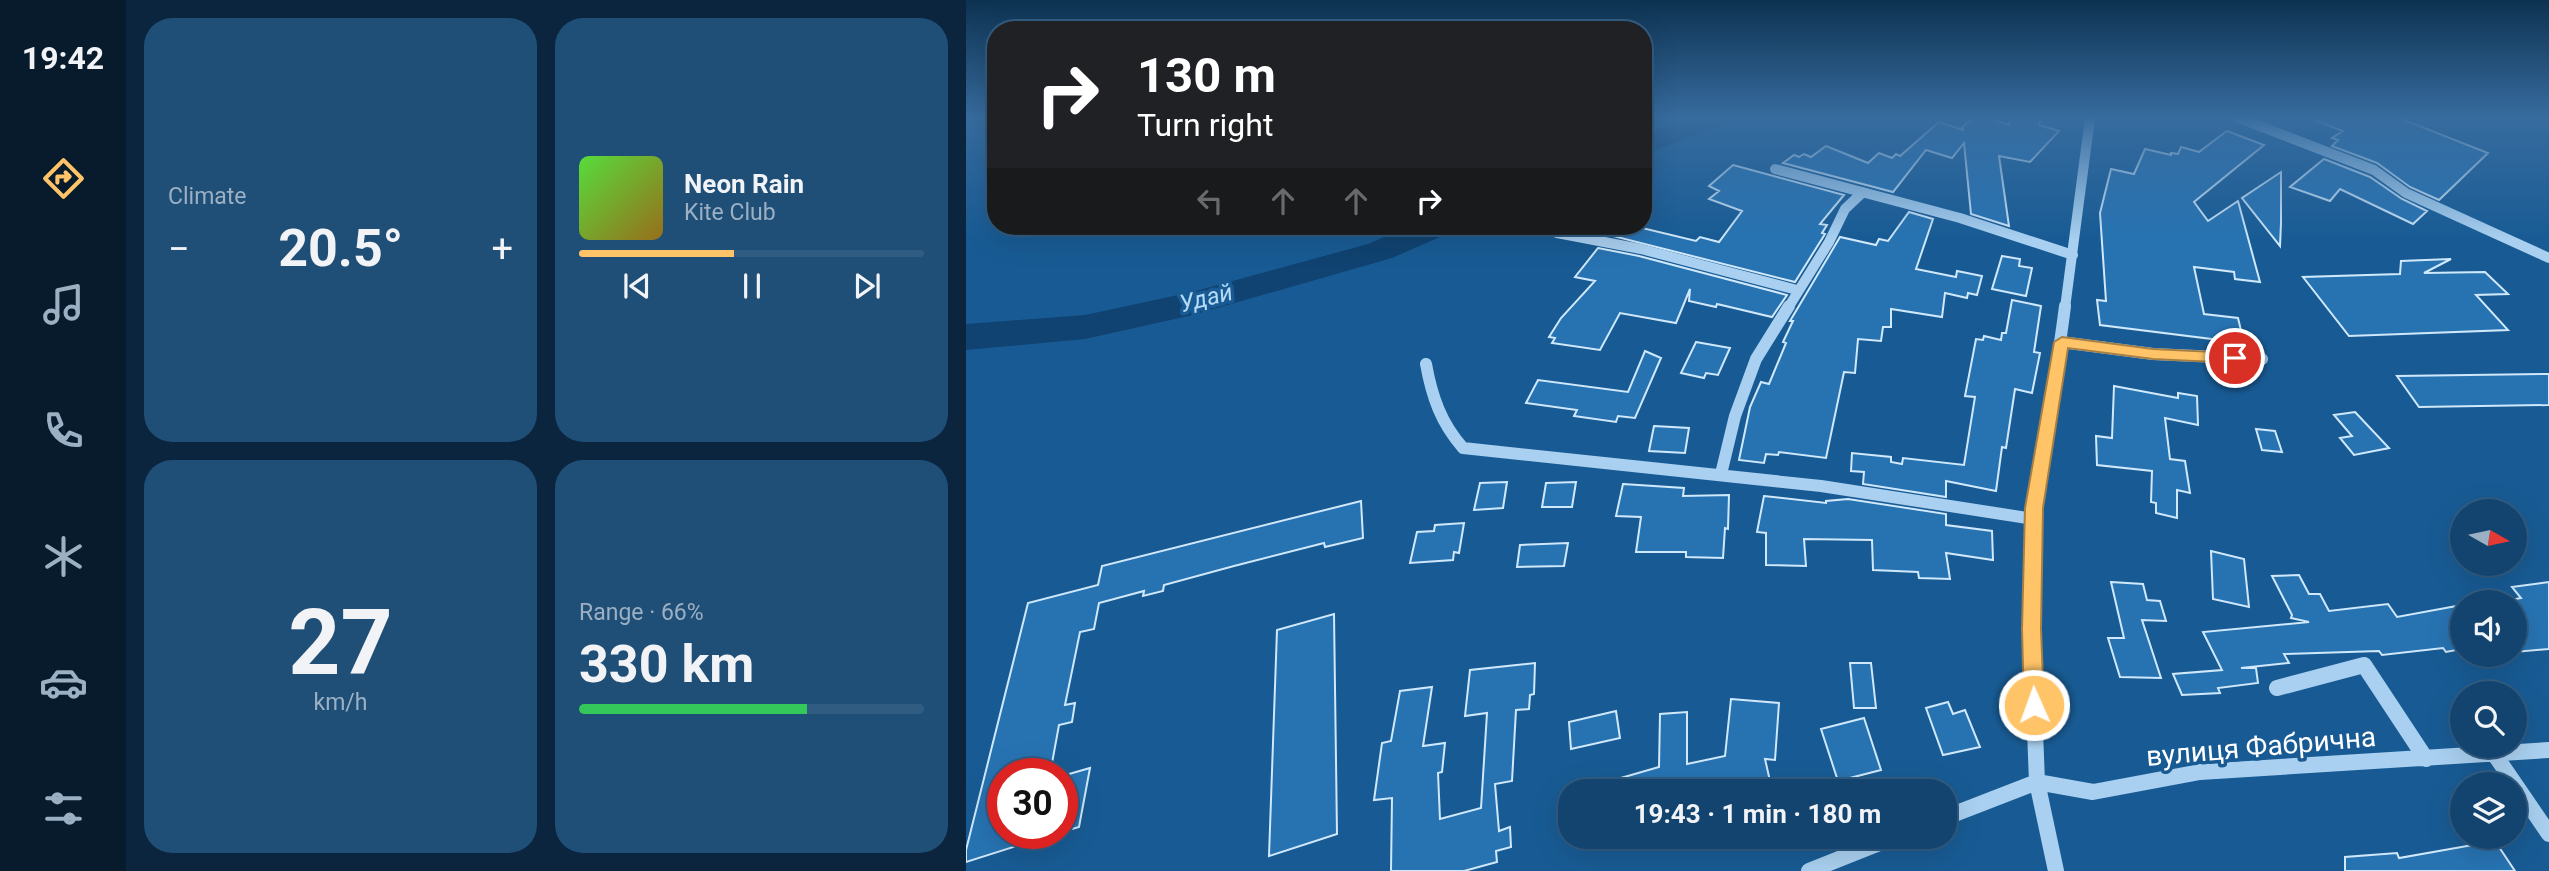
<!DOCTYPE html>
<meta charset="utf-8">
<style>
body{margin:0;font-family:Roboto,sans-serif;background:#1f4e77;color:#f1f3f6;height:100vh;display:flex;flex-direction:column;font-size:26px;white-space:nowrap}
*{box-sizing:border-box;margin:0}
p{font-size:23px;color:#9cb0c3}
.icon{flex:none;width:38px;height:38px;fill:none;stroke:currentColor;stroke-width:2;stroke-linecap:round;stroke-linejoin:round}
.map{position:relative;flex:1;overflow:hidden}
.drawer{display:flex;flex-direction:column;gap:18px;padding:18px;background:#0a253d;width:840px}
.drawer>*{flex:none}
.hud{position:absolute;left:21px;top:21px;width:665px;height:214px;border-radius:28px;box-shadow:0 7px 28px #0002,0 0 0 2px #315c82;background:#202124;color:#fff;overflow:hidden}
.needle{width:46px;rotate:99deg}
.fabs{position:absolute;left:1484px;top:499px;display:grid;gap:14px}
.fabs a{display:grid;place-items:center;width:77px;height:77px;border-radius:50%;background:#12446f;box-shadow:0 7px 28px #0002,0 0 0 2px #315c82;font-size:35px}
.speed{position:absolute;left:21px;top:758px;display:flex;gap:14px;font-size:35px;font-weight:700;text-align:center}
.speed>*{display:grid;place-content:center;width:91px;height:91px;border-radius:50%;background:#12446f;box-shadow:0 7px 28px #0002,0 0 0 2px #315c82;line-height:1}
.speed .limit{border:10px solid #d22;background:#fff;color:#111}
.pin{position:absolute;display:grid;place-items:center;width:60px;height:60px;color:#fff;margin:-30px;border:4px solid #fff;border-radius:50%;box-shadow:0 2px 7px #0007}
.me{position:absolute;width:77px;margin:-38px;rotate:358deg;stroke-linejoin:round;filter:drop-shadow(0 0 5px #0008)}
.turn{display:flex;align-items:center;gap:24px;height:147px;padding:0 35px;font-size:32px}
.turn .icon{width:91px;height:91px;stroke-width:2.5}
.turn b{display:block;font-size:49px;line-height:60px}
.lanes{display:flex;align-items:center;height:66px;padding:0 35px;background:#0003;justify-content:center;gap:35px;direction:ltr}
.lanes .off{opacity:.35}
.big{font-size:52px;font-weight:700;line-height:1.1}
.drawer .widget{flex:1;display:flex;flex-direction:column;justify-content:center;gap:10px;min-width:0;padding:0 24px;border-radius:28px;background:#1f4e77}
.drawer .dial{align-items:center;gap:0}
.dial b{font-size:91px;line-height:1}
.song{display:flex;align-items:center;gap:21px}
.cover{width:84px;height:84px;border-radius:10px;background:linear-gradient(135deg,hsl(110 70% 55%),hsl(40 70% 35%))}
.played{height:7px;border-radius:4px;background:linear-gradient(90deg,#ffc468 45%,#315c82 45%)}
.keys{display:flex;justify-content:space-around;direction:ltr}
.heat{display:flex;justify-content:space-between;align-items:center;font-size:38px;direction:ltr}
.charge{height:10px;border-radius:5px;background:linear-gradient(90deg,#34c759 66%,#315c82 0)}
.drawer .tiles{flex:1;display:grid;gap:18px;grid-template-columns:repeat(2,1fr)}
.trip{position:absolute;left:592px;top:779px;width:399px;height:70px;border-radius:28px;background:#12446f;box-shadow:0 7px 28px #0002,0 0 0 2px #315c82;font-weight:700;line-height:70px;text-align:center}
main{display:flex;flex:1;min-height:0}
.dock{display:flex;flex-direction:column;width:126px;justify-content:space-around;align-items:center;background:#071b2c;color:#9cb0c3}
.dock .icon{width:49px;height:49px}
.dock .current{color:#ffc468}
.dock b{font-size:32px;color:#f1f3f6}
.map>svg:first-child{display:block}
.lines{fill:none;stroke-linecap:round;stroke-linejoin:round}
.river{fill:#104371;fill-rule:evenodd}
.building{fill:#2773b2;stroke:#d0e8fb;stroke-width:2}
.minor-far2{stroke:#a9d0f0;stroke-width:10}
.minor-far1{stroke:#a9d0f0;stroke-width:12}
.minor{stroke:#a9d0f0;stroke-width:16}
.route{fill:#ffc468;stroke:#a67f44;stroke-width:2}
.labels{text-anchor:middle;stroke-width:7;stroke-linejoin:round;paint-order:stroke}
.water-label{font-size:24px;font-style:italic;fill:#b5daf7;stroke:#185b94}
.near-street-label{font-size:28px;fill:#fff;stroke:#185b94}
</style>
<main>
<nav class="dock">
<b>19:42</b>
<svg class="icon current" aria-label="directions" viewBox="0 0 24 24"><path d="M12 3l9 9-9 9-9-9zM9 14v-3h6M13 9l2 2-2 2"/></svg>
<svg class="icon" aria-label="music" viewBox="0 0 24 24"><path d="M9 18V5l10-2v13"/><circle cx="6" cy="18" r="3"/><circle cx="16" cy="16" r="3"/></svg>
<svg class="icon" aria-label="phone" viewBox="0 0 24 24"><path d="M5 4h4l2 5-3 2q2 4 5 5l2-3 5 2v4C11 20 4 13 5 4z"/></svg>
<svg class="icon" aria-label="climate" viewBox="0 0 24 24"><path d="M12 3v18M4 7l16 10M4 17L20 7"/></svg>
<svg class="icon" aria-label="car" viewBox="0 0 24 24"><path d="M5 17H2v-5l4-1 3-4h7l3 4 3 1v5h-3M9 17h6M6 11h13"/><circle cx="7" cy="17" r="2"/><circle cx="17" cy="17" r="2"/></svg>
<svg class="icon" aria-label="filters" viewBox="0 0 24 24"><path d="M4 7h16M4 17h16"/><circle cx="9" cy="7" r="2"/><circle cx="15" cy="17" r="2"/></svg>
</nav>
<section class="drawer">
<div class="tiles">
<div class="widget"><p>Climate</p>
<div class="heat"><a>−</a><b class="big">20.5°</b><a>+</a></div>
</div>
<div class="widget">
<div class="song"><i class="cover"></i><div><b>Neon Rain</b><p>Kite Club</p></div></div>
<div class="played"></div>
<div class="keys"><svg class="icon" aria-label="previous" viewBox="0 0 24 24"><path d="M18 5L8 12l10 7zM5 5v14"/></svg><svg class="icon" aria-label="pause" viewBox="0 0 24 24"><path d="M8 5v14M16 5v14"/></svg><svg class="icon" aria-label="next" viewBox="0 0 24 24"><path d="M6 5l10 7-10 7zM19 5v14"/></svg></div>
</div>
<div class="widget dial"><b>27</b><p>km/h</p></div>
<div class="widget"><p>Range · 66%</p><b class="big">330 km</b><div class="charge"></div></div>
</div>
</section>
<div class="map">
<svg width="1583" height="871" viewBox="0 0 1583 871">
<rect width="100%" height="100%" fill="#185b94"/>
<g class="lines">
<!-- river -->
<path class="river" d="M723,118H761L757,124L677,155V136Z
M444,226H487L483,233L426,258L227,315L119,339L0,350V324L119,315L226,292L402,244Z"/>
</g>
<!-- building -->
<path class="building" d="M1008,118H1023L1043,125L1045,118H1075L1073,125L1093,131L1064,162L1033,156L1043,226L1005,214L998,143L986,158L960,150L927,192L817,163L828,155L833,157L838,154L845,157L860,146L902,163L913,153L926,158L930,154L934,156L973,122L997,130L996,127Z
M1348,118H1433L1522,153L1473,200L1444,187L1411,163L1366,146L1372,140L1366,138L1377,131L1348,120Z
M1261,131L1298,145L1228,202L1242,221L1272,201L1294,282L1269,279L1268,272L1228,267L1238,314L1272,318L1278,343L1134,325L1131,300L1140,301L1134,213L1145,169L1168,174L1179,149L1205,155V153L1212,154L1215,147L1233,152Z
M1358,159L1404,177L1436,199L1461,211L1447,224L1374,189L1364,201L1324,187Z
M767,165L878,195L854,224L861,225L856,233L859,234L829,282L643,235L650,226H668L730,241L734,237L753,242L776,211L743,199L753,191L743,186Z
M1315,172V223L1314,246L1276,198Z
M943,212L967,219L950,269L990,277L991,271L1016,276L1011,295L1002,293L1001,298L979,293L976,317L925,309V327H917L915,341L892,339L889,373L878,372L860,458L813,452L812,455L800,454L798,463L773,460L784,407L795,382L803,384L820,343L817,342L827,321H824L874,237L910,245L913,239L922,241Z
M632,248L673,256L821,295L806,317L751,304L750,307L723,301L724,289L710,323L654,313L634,350L586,343L589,338L583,337L595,318L629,281L609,277Z
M1036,256L1054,259L1053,266L1066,268L1060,296L1026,289Z
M1485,259L1458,273L1519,272L1542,294L1510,295L1542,330L1383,336L1337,277L1434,274L1435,261Z
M1046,300L1075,306L1068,352L1074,353L1066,393L1049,389L1040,448L1036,447L1030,491L980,481V497L897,484L898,472L885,471L886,453L925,457V462L936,464L937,458L998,465L1009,397L999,396L1010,339L1017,340L1018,336L1035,340L1036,333H1040Z
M730,342L764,348L752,375L740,373L738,378L715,373Z
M679,351L695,358L669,418L652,416L650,422L608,416L611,410L560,403L572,380L662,392Z
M1583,374V405L1453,407L1431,376Z
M1148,386L1212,398V393L1231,396L1232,425L1199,418L1204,459L1219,461L1224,493L1211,490V518L1190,513V503L1185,502L1186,471L1131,465L1130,436L1146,438Z
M1389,412L1423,448L1388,455L1374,438L1386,436L1368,415Z
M688,426L723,428L719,453L683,451Z
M1290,429L1309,431L1316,452L1296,450Z
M541,482L537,508L508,510L514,483Z
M610,482L606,507H576L580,483Z
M657,484L718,488L717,496L763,495L762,529L759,528L757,558L720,557V552H670L675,517L650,516Z
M798,496L860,503V501L882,499L980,514V525L1026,531L1027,560L980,553L984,579L953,578L952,572L907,570L906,540L838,539L840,566L800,565V533L791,532Z
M395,501L397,538L359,547L358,543L268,566L198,585L197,591L177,596L178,591L133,603L128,629L114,632L99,705L109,703L106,722L93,725L84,774H37V833H79V837L0,862V850L62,603L132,585L136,566Z
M498,523L493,553L488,552L487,560L444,563L451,532L468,531L469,525Z
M602,543L598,566L551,567L554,545Z
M1245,551L1278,559L1283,607L1247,599Z
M1333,575L1343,594H1354L1363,611L1422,604L1431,617L1496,605V649L1480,652L1477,648L1416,655L1413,651L1318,654L1323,663L1275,668H1290L1292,683L1252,688L1254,693L1216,695L1207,674L1256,670L1237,632L1343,622L1325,618L1326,615L1306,576Z
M1145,582L1177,584L1181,600L1194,601L1200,621L1176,620L1195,678L1154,677L1142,638H1158Z
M1583,582V649L1549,652V599L1555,598L1546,587Z
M368,614L371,834L303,856L311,630Z
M569,663L568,694L564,695L563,709L550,710L546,781L529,784L533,831L544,827L545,847L530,851L531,862L498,871H425L426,798L408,800L416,743L425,741L434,691L466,687L457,746L479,743L476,772L472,773L474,819L515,808L521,713L499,716L504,670Z
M884,663H905L910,708H888Z
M765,699L813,703L809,760L799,759L804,781L797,782L799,791H628L627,786L693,767L694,714L721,712V764L759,756Z
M982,702L987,714L999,710L1014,747L977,755L960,708Z
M650,711L654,738L605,749L603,722Z
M898,718L915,770L872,781L855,729Z
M124,768L113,827L96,832V776Z
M1529,841L1549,871H1379V857L1431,853L1433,858Z"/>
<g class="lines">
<!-- minor-far2 -->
<path class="minor-far2" d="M1273,118L1408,170L1440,193L1583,258
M809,169L994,218L1107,255
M591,233L675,249L831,290
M822,308L863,242L879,209L897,192
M1099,308L1124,118"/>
<!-- minor-far1 -->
<path class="minor-far1" d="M1095,342L1187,354L1296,359
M460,364C466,397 475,423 497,448L855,486L1068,519
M755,474L769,416L790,359L823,306
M1067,554C1069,471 1089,389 1099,306"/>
<!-- minor -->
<path class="minor" d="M1067,552L1065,629L1071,782L1090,871
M1311,688L1398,665L1460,759
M1529,755L1583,834
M978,818L1071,782L1127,792L1234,772L1583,750
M843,871L931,836"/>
</g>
<!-- sky -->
<linearGradient id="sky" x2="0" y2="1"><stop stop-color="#0d3251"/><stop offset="0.49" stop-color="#376c9f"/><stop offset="1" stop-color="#376c9f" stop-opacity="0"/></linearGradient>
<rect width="1583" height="240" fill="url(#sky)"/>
<!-- route -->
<path class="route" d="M1096,337L1187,349L1269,353L1276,358L1269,363L1187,359L1102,348L1077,508L1075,629L1078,705L1075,712L1068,715L1061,712L1058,705L1056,629L1059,508L1088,342Z"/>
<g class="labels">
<!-- water labels -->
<g class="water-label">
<text transform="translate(240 298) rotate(-14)" y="8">Удай</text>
</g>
<!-- near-street labels -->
<g class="near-street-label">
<text transform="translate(1295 746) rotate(-5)" y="10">вулиця Фабрична</text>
</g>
</g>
</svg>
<div class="fabs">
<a><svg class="needle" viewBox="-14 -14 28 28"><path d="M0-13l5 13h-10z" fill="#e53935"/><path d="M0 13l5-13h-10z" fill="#9cb0c3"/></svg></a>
<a><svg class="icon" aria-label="sound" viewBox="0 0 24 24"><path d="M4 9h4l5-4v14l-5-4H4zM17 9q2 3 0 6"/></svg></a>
<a><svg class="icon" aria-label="search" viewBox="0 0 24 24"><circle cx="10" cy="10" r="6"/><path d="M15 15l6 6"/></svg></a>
<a><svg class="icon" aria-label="layers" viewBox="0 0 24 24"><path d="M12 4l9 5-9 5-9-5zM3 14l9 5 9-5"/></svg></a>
</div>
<div class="speed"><div class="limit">30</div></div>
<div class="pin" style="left:1269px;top:358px;background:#d93025"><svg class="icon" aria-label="arrive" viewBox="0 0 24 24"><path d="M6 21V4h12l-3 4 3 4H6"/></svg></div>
<svg class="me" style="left:1068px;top:705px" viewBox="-20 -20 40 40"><circle r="17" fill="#ffc468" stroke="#fff" stroke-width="3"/><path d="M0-11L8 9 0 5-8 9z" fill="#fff"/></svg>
<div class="trip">19:43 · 1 min · 180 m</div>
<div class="hud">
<div class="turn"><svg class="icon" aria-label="right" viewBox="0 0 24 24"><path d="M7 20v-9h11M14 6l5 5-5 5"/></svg><div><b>130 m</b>Turn right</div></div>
<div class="lanes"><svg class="icon off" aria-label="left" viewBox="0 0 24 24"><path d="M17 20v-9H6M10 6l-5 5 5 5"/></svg><svg class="icon off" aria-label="ahead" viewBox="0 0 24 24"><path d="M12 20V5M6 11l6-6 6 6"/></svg><svg class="icon off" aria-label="ahead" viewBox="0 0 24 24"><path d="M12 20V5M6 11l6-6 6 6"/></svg><svg class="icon" aria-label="right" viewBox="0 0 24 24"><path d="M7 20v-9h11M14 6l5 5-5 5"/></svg></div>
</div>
</div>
</main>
